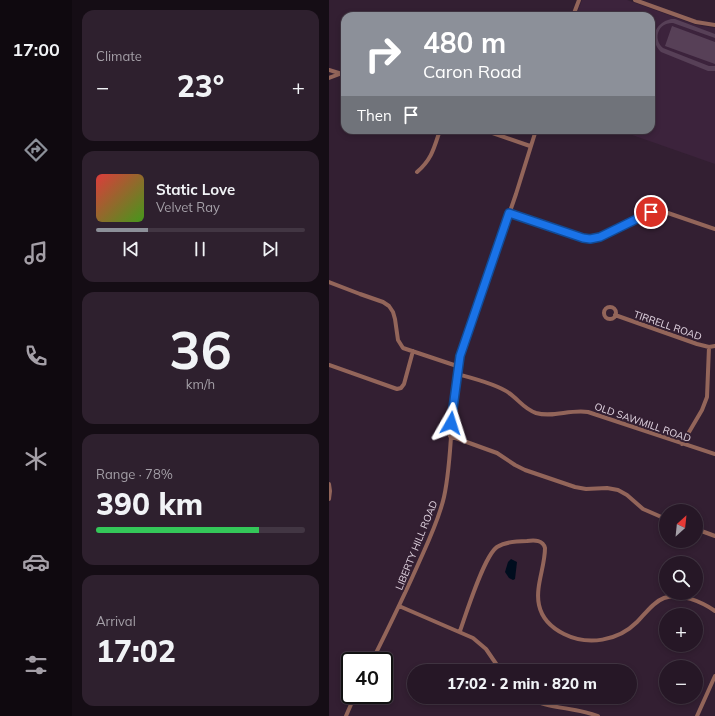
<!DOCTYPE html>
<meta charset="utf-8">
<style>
body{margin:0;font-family:Mulish,sans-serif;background:#2e202e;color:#f1f3f6;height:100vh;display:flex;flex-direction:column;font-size:15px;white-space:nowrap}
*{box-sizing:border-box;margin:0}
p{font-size:13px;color:#a49fa7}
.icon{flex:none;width:22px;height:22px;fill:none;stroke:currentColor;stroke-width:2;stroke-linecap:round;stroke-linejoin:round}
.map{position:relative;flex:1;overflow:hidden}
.side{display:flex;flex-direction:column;gap:10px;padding:10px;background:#150d15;width:257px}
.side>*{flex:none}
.guide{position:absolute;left:12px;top:12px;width:314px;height:122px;border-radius:12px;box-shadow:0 2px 6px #0003,0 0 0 1px #423643;background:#8c9099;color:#fff;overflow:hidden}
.needle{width:26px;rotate:27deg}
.controls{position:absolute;left:330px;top:504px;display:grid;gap:8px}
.controls a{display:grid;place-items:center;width:44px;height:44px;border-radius:50%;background:#261726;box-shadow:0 2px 6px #0003,0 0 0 1px #423643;font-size:20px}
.speed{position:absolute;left:12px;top:652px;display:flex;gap:8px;font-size:20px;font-weight:700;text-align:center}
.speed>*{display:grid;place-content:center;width:52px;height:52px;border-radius:50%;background:#261726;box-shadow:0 2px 6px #0003,0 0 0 1px #423643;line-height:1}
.speed .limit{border:2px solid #111;border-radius:6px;background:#fff;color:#111}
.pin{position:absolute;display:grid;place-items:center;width:34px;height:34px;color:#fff;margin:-17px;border:2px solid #fff;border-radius:50%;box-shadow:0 1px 4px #0007}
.me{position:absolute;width:44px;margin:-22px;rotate:6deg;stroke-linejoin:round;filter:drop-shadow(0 0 3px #0008)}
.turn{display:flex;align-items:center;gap:14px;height:84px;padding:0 16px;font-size:18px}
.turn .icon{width:52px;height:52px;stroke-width:2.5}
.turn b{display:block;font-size:28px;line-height:34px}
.then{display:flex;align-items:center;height:38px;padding:0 16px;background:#0003;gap:8px;font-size:15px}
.big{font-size:30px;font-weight:800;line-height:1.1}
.side .tile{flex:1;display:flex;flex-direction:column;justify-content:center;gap:6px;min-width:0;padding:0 14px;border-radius:12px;background:#2e202e}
.side .dial{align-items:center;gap:0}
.dial b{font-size:52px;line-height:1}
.song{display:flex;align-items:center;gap:12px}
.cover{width:48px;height:48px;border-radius:6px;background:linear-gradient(135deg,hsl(0 70% 55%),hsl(100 70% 35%))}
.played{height:4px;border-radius:2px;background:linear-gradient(90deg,#8c9099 25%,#423643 25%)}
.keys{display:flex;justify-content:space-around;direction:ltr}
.heat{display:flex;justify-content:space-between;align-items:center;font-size:22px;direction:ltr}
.charge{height:6px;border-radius:3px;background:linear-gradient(90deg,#34c759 78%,#423643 0)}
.trip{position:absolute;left:78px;top:664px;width:230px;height:40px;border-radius:20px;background:#261726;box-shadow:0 2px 6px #0003,0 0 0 1px #423643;font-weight:800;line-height:40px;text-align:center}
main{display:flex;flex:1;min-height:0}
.tabs{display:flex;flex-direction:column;width:72px;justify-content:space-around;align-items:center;background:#0f090f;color:#a49fa7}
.tabs .icon{width:28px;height:28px}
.tabs .selected{color:#8c9099}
.tabs b{font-size:18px;color:#f1f3f6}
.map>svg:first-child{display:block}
.built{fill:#3c233c}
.green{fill:#574057}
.water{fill:#000d1e}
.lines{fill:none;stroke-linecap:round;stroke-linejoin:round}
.minor{stroke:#93655a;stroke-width:4}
.route-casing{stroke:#114b97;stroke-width:10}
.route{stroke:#1a73e8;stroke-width:7}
.labels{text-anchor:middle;stroke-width:4;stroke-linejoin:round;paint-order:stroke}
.street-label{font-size:10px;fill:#e2d5e2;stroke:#331f32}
</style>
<main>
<nav class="tabs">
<b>17:00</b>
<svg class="icon selected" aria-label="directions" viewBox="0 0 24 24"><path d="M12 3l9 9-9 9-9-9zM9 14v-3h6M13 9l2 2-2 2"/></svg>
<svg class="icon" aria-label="music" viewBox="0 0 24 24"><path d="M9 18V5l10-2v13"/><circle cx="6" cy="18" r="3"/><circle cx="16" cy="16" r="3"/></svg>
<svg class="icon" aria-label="phone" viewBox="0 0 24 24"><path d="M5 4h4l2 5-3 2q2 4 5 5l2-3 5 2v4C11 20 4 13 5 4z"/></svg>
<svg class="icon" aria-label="climate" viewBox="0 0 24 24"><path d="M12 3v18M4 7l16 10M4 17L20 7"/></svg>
<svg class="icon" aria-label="car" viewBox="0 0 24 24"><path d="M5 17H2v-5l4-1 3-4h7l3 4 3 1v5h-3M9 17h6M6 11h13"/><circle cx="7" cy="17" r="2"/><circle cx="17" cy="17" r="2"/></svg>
<svg class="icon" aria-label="filters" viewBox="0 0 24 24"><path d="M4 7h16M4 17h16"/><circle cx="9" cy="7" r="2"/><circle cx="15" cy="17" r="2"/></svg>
</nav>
<section class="side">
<div class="tile"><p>Climate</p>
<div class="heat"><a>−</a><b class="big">23°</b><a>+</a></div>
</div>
<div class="tile">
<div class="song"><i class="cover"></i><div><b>Static Love</b><p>Velvet Ray</p></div></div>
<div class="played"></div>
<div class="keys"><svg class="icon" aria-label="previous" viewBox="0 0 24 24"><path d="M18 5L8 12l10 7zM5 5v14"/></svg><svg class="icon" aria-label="pause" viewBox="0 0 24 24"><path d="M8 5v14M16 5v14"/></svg><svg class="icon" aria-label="next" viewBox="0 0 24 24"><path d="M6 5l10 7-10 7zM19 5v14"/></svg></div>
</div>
<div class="tile dial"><b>36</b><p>km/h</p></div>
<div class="tile"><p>Range · 78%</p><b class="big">390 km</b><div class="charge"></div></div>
<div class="tile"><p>Arrival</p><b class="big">17:02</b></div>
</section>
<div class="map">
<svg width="386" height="716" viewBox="0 0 386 716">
<rect width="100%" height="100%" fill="#331f32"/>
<!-- built -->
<path class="built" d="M253,0H298L367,25L386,28V164L289,130H322V16H247Z"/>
<!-- green -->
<path class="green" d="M342,19H346L386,34V38L344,23C330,22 323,38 334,48L380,66H386V71H379L332,52C320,40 325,23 342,19Z
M343,26L386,42V64L336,46Z"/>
<!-- water -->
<path class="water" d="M182,559L188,562L186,579L184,580L180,578L176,572L179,562Z"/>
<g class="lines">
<!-- minor -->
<path class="minor" d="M306,0L367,22L386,25
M244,16L250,0
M0,70L13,74
M0,78L16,72
M155,130L201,146
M88,172C103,159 105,148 111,130
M180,213L254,238C281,245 310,206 336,212L386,229
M0,282L31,294L54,302L60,306L64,312L66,319L69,340L74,348L128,366
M275 313a6 6 0 1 1 12 0a6 6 0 1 1-12 0Z
M286,315L368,344L380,347L386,346
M0,365L68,389L72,388L75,384L84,351
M128,374C143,378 168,384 180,393C190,400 195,409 207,413C224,418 241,409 259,412L386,454
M121,436L168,453L186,465L196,470L246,487L257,489L278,488L289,490L298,495L314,509L337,519
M353,444L373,410L378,397L380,347
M0,484L1,491L0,499
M367,529L386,536
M70,606L144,638L157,649L172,671
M131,631C137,614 155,556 168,547C176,542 189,541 198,541C206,540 214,540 216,548C216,567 206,587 210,605C213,619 223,628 235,634C259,646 289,641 308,622C316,614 324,602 335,598C351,592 373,602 386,611
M43,661C60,627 76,594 91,560C100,540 110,519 115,497C125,451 120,402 131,356L187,194L207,130
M196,697C219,709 245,707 269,716
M17,716L26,695
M368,716L386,676"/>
</g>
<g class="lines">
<defs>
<path id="route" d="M122,423L131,356L180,213L254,238L261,239L271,237L322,212"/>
</defs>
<!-- route casing -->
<use href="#route" class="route-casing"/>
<!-- route -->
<use href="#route" class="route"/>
</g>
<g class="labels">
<!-- street labels -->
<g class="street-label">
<text transform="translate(339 325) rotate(19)" y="4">TIRRELL ROAD</text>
<text transform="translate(314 422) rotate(19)" y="4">OLD SAWMILL ROAD</text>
<text transform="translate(87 545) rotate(-68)" y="4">LIBERTY HILL ROAD</text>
</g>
</g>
</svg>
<div class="controls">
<a><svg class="needle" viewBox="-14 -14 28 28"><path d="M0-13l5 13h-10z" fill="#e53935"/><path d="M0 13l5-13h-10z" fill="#a49fa7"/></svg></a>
<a><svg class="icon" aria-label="search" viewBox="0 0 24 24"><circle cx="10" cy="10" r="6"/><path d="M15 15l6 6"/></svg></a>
<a>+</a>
<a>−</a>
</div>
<div class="speed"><div class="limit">40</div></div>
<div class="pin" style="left:322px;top:212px;background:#d93025"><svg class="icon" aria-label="arrive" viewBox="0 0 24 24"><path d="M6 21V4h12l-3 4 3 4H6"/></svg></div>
<svg class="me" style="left:122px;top:423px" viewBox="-20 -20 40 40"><path d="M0-17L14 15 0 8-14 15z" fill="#1a73e8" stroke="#fff" stroke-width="4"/></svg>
<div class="trip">17:02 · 2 min · 820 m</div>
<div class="guide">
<div class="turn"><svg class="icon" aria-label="right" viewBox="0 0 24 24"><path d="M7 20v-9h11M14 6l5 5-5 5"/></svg><div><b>480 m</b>Caron Road</div></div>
<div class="then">Then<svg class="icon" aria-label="arrive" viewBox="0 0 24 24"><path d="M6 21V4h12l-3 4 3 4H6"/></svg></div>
</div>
</div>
</main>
